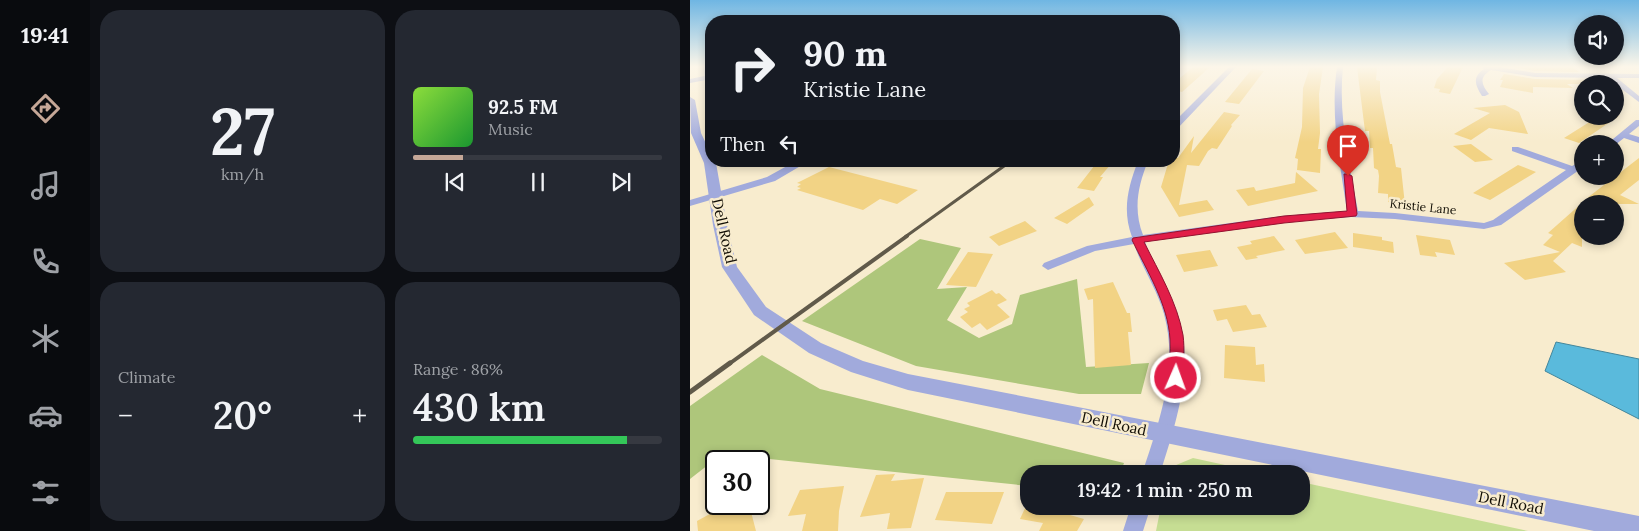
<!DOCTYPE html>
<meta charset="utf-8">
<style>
body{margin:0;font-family:Lora,serif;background:#242831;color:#f1f3f6;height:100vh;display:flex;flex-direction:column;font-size:19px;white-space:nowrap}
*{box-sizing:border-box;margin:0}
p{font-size:16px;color:#9ea1a6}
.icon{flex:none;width:28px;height:28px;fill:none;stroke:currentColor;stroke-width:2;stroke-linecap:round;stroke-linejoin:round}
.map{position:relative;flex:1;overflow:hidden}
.details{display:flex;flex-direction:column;gap:10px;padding:10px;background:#0d0f14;width:600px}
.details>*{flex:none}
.guide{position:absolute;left:15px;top:15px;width:475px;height:152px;border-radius:20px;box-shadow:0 2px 8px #0003;background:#171b24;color:#f1f3f6;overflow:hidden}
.tools{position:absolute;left:884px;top:15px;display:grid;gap:10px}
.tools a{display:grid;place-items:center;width:50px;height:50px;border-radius:50%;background:#171b24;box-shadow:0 2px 8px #0003;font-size:25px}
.speed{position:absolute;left:15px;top:450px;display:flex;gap:10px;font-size:25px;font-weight:700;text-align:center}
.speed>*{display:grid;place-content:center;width:65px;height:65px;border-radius:50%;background:#171b24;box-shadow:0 2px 8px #0003;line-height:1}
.speed .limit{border:2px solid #111;border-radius:8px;background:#fff;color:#111}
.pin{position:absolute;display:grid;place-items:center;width:42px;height:42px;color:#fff;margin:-51px -21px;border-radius:50% 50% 50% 0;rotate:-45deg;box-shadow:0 0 5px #0007}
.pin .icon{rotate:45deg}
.me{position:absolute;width:55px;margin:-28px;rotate:2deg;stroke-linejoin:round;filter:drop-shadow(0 0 4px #0008)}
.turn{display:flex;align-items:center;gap:18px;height:105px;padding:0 15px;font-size:22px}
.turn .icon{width:65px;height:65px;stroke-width:2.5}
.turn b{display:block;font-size:35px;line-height:42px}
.then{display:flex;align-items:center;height:48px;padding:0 15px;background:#0003;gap:10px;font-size:19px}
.big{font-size:38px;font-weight:600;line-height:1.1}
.details .card{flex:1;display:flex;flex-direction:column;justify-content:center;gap:8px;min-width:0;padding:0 18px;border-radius:20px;background:#242831}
.details .dial{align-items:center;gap:0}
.dial b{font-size:65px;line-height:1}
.song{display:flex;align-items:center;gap:15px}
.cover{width:60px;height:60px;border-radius:8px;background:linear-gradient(135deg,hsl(90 70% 55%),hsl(130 70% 35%))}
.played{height:5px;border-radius:2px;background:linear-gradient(90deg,#c5a797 20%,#363941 20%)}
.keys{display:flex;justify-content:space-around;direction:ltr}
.heat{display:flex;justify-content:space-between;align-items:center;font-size:28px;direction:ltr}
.charge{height:8px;border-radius:4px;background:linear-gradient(90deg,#34c759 86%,#363941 0)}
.details .tiles{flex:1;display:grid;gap:10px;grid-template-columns:repeat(2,1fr)}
.trip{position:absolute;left:330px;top:465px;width:290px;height:50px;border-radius:20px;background:#171b24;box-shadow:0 2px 8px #0003;font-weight:600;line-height:50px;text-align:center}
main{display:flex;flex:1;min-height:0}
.dock{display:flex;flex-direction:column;width:90px;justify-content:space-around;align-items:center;background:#090b0e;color:#9ea1a6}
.dock .icon{width:35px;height:35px}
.dock .on{color:#c5a797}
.dock b{font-size:22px;color:#f1f3f6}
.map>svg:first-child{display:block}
.green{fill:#c6dd93}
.forest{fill:#aec67b}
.water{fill:#5abadc;stroke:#44869b}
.building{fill:#f2d385}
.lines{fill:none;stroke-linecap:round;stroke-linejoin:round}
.minor{fill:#a1aadc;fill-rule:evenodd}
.tertiary{fill:#a1aadc;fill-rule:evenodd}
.rail-far2{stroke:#615a4a;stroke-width:3}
.rail-far1{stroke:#615a4a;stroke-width:4}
.rail{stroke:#615a4a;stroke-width:5}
.route{fill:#e11d48;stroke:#92132f}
.labels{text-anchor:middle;stroke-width:5;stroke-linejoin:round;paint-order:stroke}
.street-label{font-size:12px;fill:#110d04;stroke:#f8ecce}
.near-street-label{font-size:15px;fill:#110d04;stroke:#f8ecce}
</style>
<main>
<nav class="dock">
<b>19:41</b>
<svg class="icon on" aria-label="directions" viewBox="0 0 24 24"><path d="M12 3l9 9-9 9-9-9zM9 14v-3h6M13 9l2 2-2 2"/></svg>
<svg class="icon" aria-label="music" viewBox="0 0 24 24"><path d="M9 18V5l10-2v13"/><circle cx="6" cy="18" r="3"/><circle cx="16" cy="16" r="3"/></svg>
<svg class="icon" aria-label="phone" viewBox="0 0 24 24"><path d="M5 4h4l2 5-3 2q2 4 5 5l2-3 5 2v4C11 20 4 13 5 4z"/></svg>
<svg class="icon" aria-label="climate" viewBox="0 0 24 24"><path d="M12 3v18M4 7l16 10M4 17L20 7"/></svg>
<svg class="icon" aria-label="car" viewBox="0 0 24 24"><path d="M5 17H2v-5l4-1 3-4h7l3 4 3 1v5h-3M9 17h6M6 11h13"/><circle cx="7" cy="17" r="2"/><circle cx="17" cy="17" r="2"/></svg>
<svg class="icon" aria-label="filters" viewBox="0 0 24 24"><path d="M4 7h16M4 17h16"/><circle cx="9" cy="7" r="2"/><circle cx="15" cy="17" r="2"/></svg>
</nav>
<section class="details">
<div class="tiles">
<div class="card dial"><b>27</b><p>km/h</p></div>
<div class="card">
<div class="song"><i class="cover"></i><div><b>92.5 FM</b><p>Music</p></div></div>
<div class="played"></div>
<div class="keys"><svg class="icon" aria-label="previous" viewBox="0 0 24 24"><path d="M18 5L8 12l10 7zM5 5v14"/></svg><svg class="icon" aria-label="pause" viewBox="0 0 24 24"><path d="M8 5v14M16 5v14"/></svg><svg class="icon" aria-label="next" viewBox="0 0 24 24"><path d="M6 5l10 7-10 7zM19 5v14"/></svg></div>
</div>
<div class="card"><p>Climate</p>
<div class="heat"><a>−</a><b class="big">20°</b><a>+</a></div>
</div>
<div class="card"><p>Range · 86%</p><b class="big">430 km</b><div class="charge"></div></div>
</div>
</section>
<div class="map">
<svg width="949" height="531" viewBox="0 0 949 531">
<rect width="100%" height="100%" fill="#f8ecce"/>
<!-- green -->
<path class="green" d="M503,458L576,474H477L479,468Z
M611,482L838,531H466L471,506H611Z"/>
<!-- forest -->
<path class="forest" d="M230,239L271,248L247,289L277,287L257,320L289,338L322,324L330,295L387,279L396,367L459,363L451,394H389L226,366L112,321Z
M72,355L130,389L434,463L430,474H339V486L32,454L0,479V406Z"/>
<!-- water -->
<path class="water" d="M866,342L949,359V419L855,371Z"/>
<!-- building -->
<path class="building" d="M503,67H520L492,92L484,90V83Z
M620,67H633L629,94L630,133L628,149H631L630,173L607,170L608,159L605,158L612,127L613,88Z
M667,67H687L686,80L690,81V92L700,144H702L706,167L711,168L715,205L698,202V194L688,193L689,176L688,170L684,168L683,148H680L679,131H675Z
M758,67H773L760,94L749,92L750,89L744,88L747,79Z
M824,67H882L889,72L845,71Z
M562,69L574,71L549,104L535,102Z
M814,74L845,79L903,80L909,84H877L883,88L843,87V93L810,87L813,80H810Z
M815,105L829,112L838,134L799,128L781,140L764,134L800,113L783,108Z
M534,112L550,115L541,125L542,126L527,149L522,148L518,151L509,166L497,165L489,205L517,200L524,210L489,217L471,187L477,167L481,161H484V157L488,158L504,136L501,153Z
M909,116H929L889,143L874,138Z
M781,144L803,160L785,162L763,146Z
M949,158V180L930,195L949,204H892V247L882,243L863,261L876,272L835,280L814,263L870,252L853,245L863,235L858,233L901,195Z
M408,161L421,164L410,177H413L404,191L387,188Z
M828,165L846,172L800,200L783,193Z
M139,167L228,190L207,204L190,199L173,210L107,190L111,188L107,187L111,184L107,183Z
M606,172L628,191L558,206L546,190L564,187L566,191L605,183Z
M399,197L404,205L377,224L364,218Z
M335,221L347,231L309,246L299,237Z
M645,232L658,248L615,254L605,240Z
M663,233L692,237V240L703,242L704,253L663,247Z
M726,235L760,240L765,255L745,252L747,257L730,255Z
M584,236L595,250L566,256L568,258L556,260L547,247L562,244L560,241Z
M520,250L528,266L494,272L486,255Z
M278,252L303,254L286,287L256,285Z
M423,282L437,313H440L442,332H438L441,365L405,368L403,299L398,300L394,289Z
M302,290L306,294L309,293L317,300L307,305L320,317L297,330L290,323L282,328L270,317L278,312L274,309L280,306L277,303Z
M556,305L562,315L570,314L577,327L543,332L537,319L527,321L523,310Z
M535,345L565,347L566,365L574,364L575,382L534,378Z
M205,474L201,481L234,478L221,528L197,529L200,513L170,517L186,475Z
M154,486L149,511L148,531H112L116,514L98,516L110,490Z
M256,492H314L302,524L245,520Z
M38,504H59L66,531H8L7,521Z
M336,506H368L366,511L394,519L387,531H349L353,523L330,519Z"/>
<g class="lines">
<!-- minor -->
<path class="minor" d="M539,67H546L487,129H484V122Z
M647,67H653C648,116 659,163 668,211L705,213L794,223L803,220L876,170L822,151V147H828L882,166L892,161V168L811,225L794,229L705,219L661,217L592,222L455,242C464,266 478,288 487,312C506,366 486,422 470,474H452C469,422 489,369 474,314C467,289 452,268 444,244L405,251L358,270L352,266L354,263L397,246L442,237C432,210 438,187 448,161H458C448,186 443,209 453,235L592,216L657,211C650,163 640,116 647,67Z
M792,67H810L845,73L949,74V78H927L949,96V102L917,78L845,77L801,70C789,77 791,84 799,94L795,96H792C785,85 782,77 794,69Z
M19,75H21V79L0,83V79Z
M946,120H949V126L939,134L949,137V143L934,138L925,145L917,144Z
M106,161H119L85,181L0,206V200L77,177Z
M441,506H461L453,531H433Z"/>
<!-- tertiary -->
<path class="tertiary" d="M13,67H21V90L17,87Z
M0,97L5,100L11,133L21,154V161L26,163L37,225L47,267L76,307L131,343L173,361L218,374L949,516V531H904L218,390L161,372L119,353L64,315L32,267L23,225L14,163L1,133Z"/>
<!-- rail-far2 -->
<path class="rail-far2" d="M215,237L321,161"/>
<!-- rail-far1 -->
<path class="rail-far1" d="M39,364L217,236"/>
<!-- rail -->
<path class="rail" d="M0,392L40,363"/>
</g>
<!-- sky -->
<linearGradient id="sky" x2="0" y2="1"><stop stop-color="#6fb6e3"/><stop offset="0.47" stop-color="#fcf6e9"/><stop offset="1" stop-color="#fcf6e9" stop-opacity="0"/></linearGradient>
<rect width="949" height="142" fill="url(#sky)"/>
<!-- route -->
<path class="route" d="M654,174H658L662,176L667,214L666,216L594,223L454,242C469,272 487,302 493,335C495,349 493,364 493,378L491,382L486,384L481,382L479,378C479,365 481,352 480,339C478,304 457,271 442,240L443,238L594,216L657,211Z"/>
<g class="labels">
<!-- street labels -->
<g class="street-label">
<text transform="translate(733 207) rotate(6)" y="4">Kristie Lane</text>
</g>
<!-- near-street labels -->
<g class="near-street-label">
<text transform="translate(34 231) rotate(77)" y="5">Dell Road</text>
<text transform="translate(424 424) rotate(12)" y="5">Dell Road</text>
<text transform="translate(821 503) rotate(11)" y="5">Dell Road</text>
</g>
</g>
</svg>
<div class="tools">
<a><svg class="icon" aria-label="sound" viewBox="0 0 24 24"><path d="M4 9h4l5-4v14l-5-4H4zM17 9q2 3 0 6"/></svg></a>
<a><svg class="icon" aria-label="search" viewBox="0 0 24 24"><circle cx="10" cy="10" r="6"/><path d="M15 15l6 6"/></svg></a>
<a>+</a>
<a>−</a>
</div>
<div class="speed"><div class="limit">30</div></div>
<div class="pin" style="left:658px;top:176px;background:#d93025"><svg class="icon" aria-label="arrive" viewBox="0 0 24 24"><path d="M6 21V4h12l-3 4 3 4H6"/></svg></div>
<svg class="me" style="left:486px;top:378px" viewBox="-20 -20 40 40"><circle r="17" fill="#e11d48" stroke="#fff" stroke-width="3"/><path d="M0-11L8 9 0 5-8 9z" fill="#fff"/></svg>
<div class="trip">19:42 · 1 min · 250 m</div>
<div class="guide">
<div class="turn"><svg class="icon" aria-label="right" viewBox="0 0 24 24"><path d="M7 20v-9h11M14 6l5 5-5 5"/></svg><div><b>90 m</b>Kristie Lane</div></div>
<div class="then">Then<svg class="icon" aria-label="left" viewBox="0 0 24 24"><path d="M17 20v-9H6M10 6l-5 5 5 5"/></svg></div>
</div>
</div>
</main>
